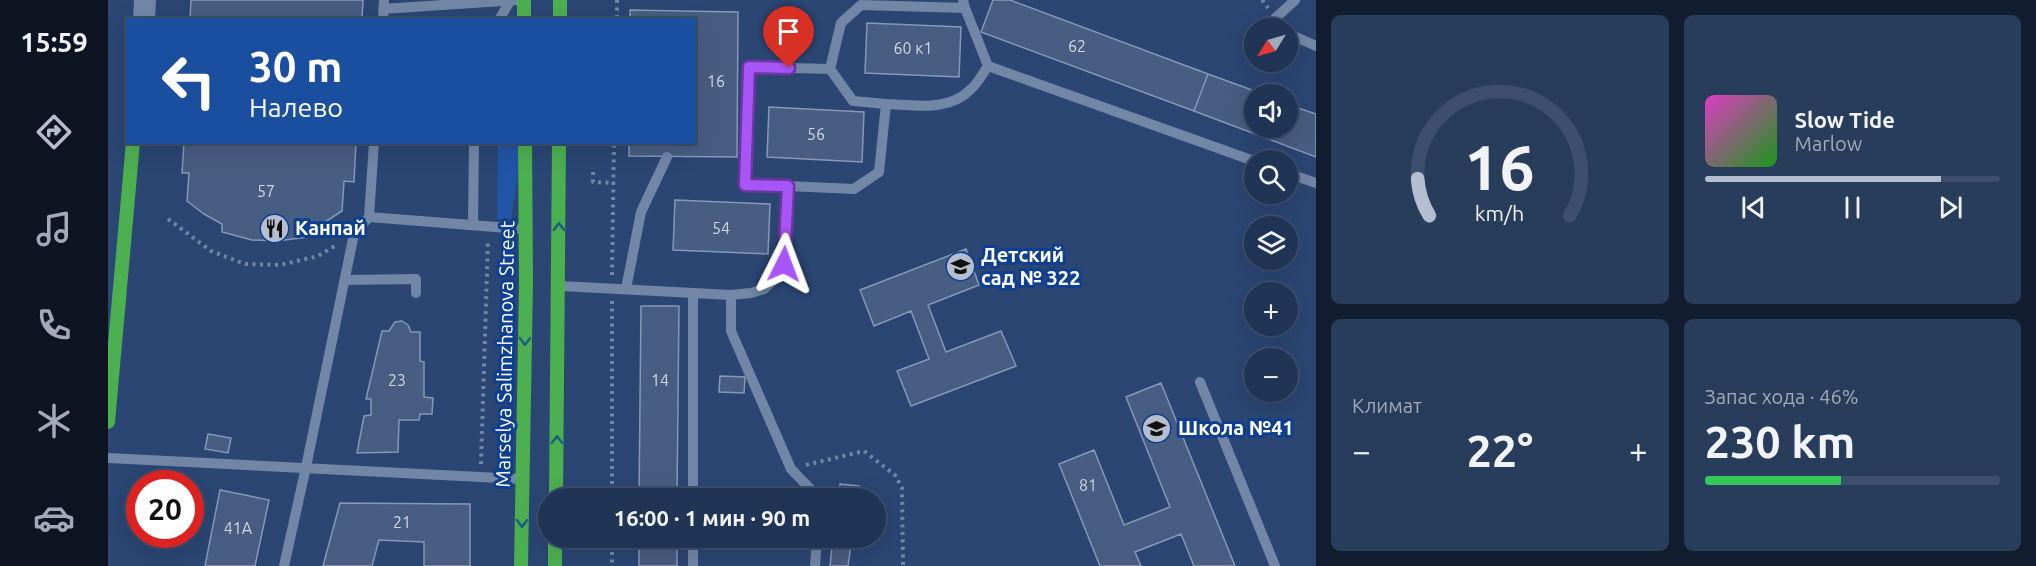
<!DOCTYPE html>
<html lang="ru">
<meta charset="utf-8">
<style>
body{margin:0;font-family:Ubuntu,sans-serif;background:#283c5c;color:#f1f3f6;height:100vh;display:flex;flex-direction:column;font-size:22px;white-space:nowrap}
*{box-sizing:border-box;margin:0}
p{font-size:20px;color:#a2aab9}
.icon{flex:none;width:33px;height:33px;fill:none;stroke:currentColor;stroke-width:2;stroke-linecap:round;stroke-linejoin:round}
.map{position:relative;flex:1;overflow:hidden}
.panel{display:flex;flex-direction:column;gap:15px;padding:15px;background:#121d2f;width:720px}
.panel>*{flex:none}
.guide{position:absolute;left:18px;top:18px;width:570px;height:126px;border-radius:0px;box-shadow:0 6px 24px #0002,0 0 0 2px #3d4f6c;background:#1a4fa0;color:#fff;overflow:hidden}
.needle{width:39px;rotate:233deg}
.tools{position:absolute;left:1136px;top:18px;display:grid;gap:12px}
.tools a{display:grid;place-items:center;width:54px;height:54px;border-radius:50%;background:#203456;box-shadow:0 6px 24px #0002,0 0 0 2px #3d4f6c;font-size:30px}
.speed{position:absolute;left:18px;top:470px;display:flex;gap:12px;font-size:30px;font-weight:700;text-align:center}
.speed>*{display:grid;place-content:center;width:78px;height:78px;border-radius:50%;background:#203456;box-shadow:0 6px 24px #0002,0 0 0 2px #3d4f6c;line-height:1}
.speed .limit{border:9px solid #d22;background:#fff;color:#111}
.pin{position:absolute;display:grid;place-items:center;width:51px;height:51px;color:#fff;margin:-62px -26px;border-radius:50% 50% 50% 0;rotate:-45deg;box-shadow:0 0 6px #0007}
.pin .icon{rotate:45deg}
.me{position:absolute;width:66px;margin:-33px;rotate:3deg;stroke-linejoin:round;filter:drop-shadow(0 0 4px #0008)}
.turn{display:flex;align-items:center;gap:21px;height:126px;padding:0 24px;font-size:27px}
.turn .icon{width:78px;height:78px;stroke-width:2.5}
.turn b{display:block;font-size:42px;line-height:51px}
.big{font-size:45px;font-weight:700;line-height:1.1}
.panel .widget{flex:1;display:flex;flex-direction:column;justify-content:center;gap:9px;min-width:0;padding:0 21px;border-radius:9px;background:#283c5c}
.panel .dial{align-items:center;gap:0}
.dial svg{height:156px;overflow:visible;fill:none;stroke:#3d4f6c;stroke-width:7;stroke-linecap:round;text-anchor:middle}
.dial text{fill:#f1f3f6;stroke:none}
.song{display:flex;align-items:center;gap:18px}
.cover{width:72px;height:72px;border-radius:9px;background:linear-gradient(135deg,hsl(310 70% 55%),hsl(120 70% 35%))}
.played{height:6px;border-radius:3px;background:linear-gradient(90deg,#b5bece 80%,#3d4f6c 80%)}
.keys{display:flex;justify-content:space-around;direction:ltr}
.heat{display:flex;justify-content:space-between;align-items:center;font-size:33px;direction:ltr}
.charge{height:9px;border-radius:4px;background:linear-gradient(90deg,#34c759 46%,#3d4f6c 0)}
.panel .tiles{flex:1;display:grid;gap:15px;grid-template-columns:repeat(2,1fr)}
.trip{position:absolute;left:430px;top:488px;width:348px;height:60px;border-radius:30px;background:#203456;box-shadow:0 6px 24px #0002,0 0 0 2px #3d4f6c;font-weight:700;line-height:60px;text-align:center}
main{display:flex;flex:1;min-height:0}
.tabs{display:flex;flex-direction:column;width:108px;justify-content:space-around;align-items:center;background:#0d1522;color:#a2aab9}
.tabs .icon{width:42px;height:42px}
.tabs .current{color:#b5bece}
.tabs b{font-size:27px;color:#f1f3f6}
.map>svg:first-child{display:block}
.green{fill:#2155a7}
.building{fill:#475d81;stroke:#8798b4;stroke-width:1.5}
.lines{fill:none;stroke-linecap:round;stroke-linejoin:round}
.path{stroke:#7287a6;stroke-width:4;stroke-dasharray:3 4.5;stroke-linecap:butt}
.lane{stroke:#7287a6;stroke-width:10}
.street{stroke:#7287a6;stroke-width:22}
.fast{stroke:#4caf50;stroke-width:14}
.oneway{stroke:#1e5b80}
.route-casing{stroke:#6d37a1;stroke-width:15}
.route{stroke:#a855f7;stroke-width:10}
.labels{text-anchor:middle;stroke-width:6;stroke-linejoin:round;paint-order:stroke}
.number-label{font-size:16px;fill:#d1d6e0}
.poi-label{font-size:20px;font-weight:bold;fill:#fff;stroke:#0e3f90;text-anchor:start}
.street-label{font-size:20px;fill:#fff;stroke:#0e3f90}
</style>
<main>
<nav class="tabs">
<b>15:59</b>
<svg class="icon current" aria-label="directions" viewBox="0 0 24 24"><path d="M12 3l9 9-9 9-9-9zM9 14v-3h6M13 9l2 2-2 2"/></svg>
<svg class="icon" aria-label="music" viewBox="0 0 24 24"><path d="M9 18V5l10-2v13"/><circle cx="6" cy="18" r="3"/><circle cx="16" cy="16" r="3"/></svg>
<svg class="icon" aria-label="phone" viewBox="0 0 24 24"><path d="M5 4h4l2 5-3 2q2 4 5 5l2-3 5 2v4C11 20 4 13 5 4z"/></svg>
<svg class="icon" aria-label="climate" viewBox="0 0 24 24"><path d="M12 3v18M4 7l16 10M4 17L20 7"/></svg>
<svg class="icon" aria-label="car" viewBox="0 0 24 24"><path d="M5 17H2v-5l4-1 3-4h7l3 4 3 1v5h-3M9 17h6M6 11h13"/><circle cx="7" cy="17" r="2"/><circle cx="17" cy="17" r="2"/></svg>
</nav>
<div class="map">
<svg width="1208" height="566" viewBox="0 0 1208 566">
<rect width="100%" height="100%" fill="#2b4673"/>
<!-- green -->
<path class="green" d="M390,143H415L403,219H389Z"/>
<!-- building -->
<path class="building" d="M83,0H255L254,20H82Z
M885,0H902L1100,74L1086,111L873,32Z
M522,10L630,12L629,157L521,156V142H586V20H522Z
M759,23L853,27L851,77L757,73Z
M1100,74L1155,94H1146V128H1179V104L1208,114V157L1086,111Z
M661,107L756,112L754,162L659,157Z
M76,142H248L246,182L236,181L234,211L217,222L201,229L200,237L169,241L144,240L114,232V224L96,214L79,201L81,173H74Z
M567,200L662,204L660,254L565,250Z
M858,249L871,285L820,305L838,352L893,331L908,366L803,406L789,371L821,359L803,311L766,326L752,290Z
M533,306H571L569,498H531Z
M294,321L300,325L303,332H312V361L316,362V397L325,398L324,414H312L311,420H291L290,452L249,453L256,416L263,415V399H258L274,331H281L287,322Z
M612,376L637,377L636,393L611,392Z
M1053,383L1127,566H1086L1073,534L1027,552L1033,566H992L951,464L986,450L1016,525L1062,507L1018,397Z
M100,434L123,438L120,453L97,449Z
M732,484L751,486L749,498H731Z
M112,490L161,500L147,566H97Z
M232,503L362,504V566H316V542L271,540L264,566H215Z
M531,537H569V566H531Z
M725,537H744L740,566H722Z"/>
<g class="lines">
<!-- path -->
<path class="path" d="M509,0V20
M1154,0L1160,8
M485,172V182L506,183
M60,219L103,251L137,264L172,265L210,256L230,244
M504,275L506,142
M504,301V498
M373,464L380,240
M698,465L756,451L787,475L794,488L795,566
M504,537V566"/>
<!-- lane -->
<path class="lane" d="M855,0L857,8L880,66L1146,161
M275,9L409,0
M275,20L276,0
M391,20L402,1
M1168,28L1160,25L1187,0
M1179,33L1208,46
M722,69L745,101L778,104
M1179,173L1208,183
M680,186L637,185L641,67L722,69L733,23L753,5L857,8
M261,217L413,229
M365,224L366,142
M237,280L308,279V293
M453,286L623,295L643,293L656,289L669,277L676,264L680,186L746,189L771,172L778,104C807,105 841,112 863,89C870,83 875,73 880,66
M518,289L533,212L559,157
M623,295V331L683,469L711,498
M1092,382L1167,566
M0,458L410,479
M585,498V293
M176,566L198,467L246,234L261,217L266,142
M585,566V537
M707,566L709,537"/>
<!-- street -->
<path class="street" d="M36,20L37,0"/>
<!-- fast -->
<path class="fast" d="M416,0V20
M452,0V20
M0,422L25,142
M448,498L451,142
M447,537V566
M413,566L418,283L417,142"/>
</g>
<!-- one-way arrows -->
<defs><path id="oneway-chevron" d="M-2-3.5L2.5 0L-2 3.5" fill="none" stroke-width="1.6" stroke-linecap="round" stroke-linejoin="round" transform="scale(1.5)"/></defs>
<g class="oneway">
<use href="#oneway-chevron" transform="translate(451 227) rotate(-90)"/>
<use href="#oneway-chevron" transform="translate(417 341) rotate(91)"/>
<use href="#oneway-chevron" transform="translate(449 440) rotate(-89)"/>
<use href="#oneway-chevron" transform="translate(414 523) rotate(91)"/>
</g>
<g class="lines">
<defs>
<path id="route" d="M676,264L680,186L637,185L641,67L681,68"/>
</defs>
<!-- route casing -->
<use href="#route" class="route-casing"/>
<!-- route -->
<use href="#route" class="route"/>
</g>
<!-- icons -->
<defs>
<symbol id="restaurant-disc" viewBox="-11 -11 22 22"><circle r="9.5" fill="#b5bece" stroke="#0e3f90"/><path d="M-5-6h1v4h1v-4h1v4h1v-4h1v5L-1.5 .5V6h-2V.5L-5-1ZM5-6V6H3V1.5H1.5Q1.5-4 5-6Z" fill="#111"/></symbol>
<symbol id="school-disc" viewBox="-11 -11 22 22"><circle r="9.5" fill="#b5bece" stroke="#0e3f90"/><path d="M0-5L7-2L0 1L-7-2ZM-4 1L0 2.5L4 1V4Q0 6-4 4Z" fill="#111"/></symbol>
</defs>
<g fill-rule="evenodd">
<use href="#restaurant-disc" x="150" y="212" width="33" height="33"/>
<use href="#school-disc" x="836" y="250" width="33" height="33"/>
<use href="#school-disc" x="1032" y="412" width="33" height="33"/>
</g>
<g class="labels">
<!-- number labels -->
<g class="number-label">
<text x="969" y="52">62</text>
<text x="805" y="54">60 к1</text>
<text x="608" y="87">16</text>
<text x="708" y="140">56</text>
<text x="158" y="197">57</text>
<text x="613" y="234">54</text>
<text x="289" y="386">23</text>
<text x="552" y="386">14</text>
<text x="980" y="491">81</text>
<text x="294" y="528">21</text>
<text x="130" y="534">41А</text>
</g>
<!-- poi labels -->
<g class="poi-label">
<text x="187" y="235">Канпай</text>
<text x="873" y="262">Детский<tspan x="873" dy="23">сад № 322</tspan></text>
<text x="1070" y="435">Школа №41</text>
</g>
<!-- street labels -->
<g class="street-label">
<text transform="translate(397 354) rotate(-89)" y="7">Marselya Salimzhanova Street</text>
</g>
</g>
</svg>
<div class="tools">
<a><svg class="needle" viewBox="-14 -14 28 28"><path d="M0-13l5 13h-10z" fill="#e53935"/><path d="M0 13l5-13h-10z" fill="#a2aab9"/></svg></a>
<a><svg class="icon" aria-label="sound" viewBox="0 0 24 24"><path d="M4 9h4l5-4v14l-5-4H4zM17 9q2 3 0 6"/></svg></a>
<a><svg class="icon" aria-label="search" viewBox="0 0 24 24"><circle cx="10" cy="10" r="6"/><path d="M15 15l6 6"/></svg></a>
<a><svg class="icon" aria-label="layers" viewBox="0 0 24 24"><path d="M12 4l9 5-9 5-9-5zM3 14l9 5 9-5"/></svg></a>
<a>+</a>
<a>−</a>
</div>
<div class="speed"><div class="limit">20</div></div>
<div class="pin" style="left:681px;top:68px;background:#d93025"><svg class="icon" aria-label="arrive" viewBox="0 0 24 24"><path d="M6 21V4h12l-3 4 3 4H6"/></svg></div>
<svg class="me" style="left:676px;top:264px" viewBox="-20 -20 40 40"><path d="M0-17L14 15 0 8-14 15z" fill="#a855f7" stroke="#fff" stroke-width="4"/></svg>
<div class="trip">16:00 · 1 мин · 90 m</div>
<div class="guide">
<div class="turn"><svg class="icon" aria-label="left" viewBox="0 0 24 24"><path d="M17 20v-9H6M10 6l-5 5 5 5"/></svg><div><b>30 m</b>Налево</div></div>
</div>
</div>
<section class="panel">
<div class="tiles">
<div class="widget dial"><svg viewBox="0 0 100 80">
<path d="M14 69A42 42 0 1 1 86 69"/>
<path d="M14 69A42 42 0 0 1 8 50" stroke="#b5bece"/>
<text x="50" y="56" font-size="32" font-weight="700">16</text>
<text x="50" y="72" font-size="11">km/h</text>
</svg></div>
<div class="widget">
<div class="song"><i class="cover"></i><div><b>Slow Tide</b><p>Marlow</p></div></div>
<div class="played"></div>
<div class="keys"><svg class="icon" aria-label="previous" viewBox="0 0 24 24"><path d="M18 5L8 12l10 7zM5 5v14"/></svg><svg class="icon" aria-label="pause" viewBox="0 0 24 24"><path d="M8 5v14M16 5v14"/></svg><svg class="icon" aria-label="next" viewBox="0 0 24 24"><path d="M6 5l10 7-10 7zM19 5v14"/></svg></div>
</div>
<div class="widget"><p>Климат</p>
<div class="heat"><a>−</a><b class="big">22°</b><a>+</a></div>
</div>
<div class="widget"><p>Запас хода · 46%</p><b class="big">230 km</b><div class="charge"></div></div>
</div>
</section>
</main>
